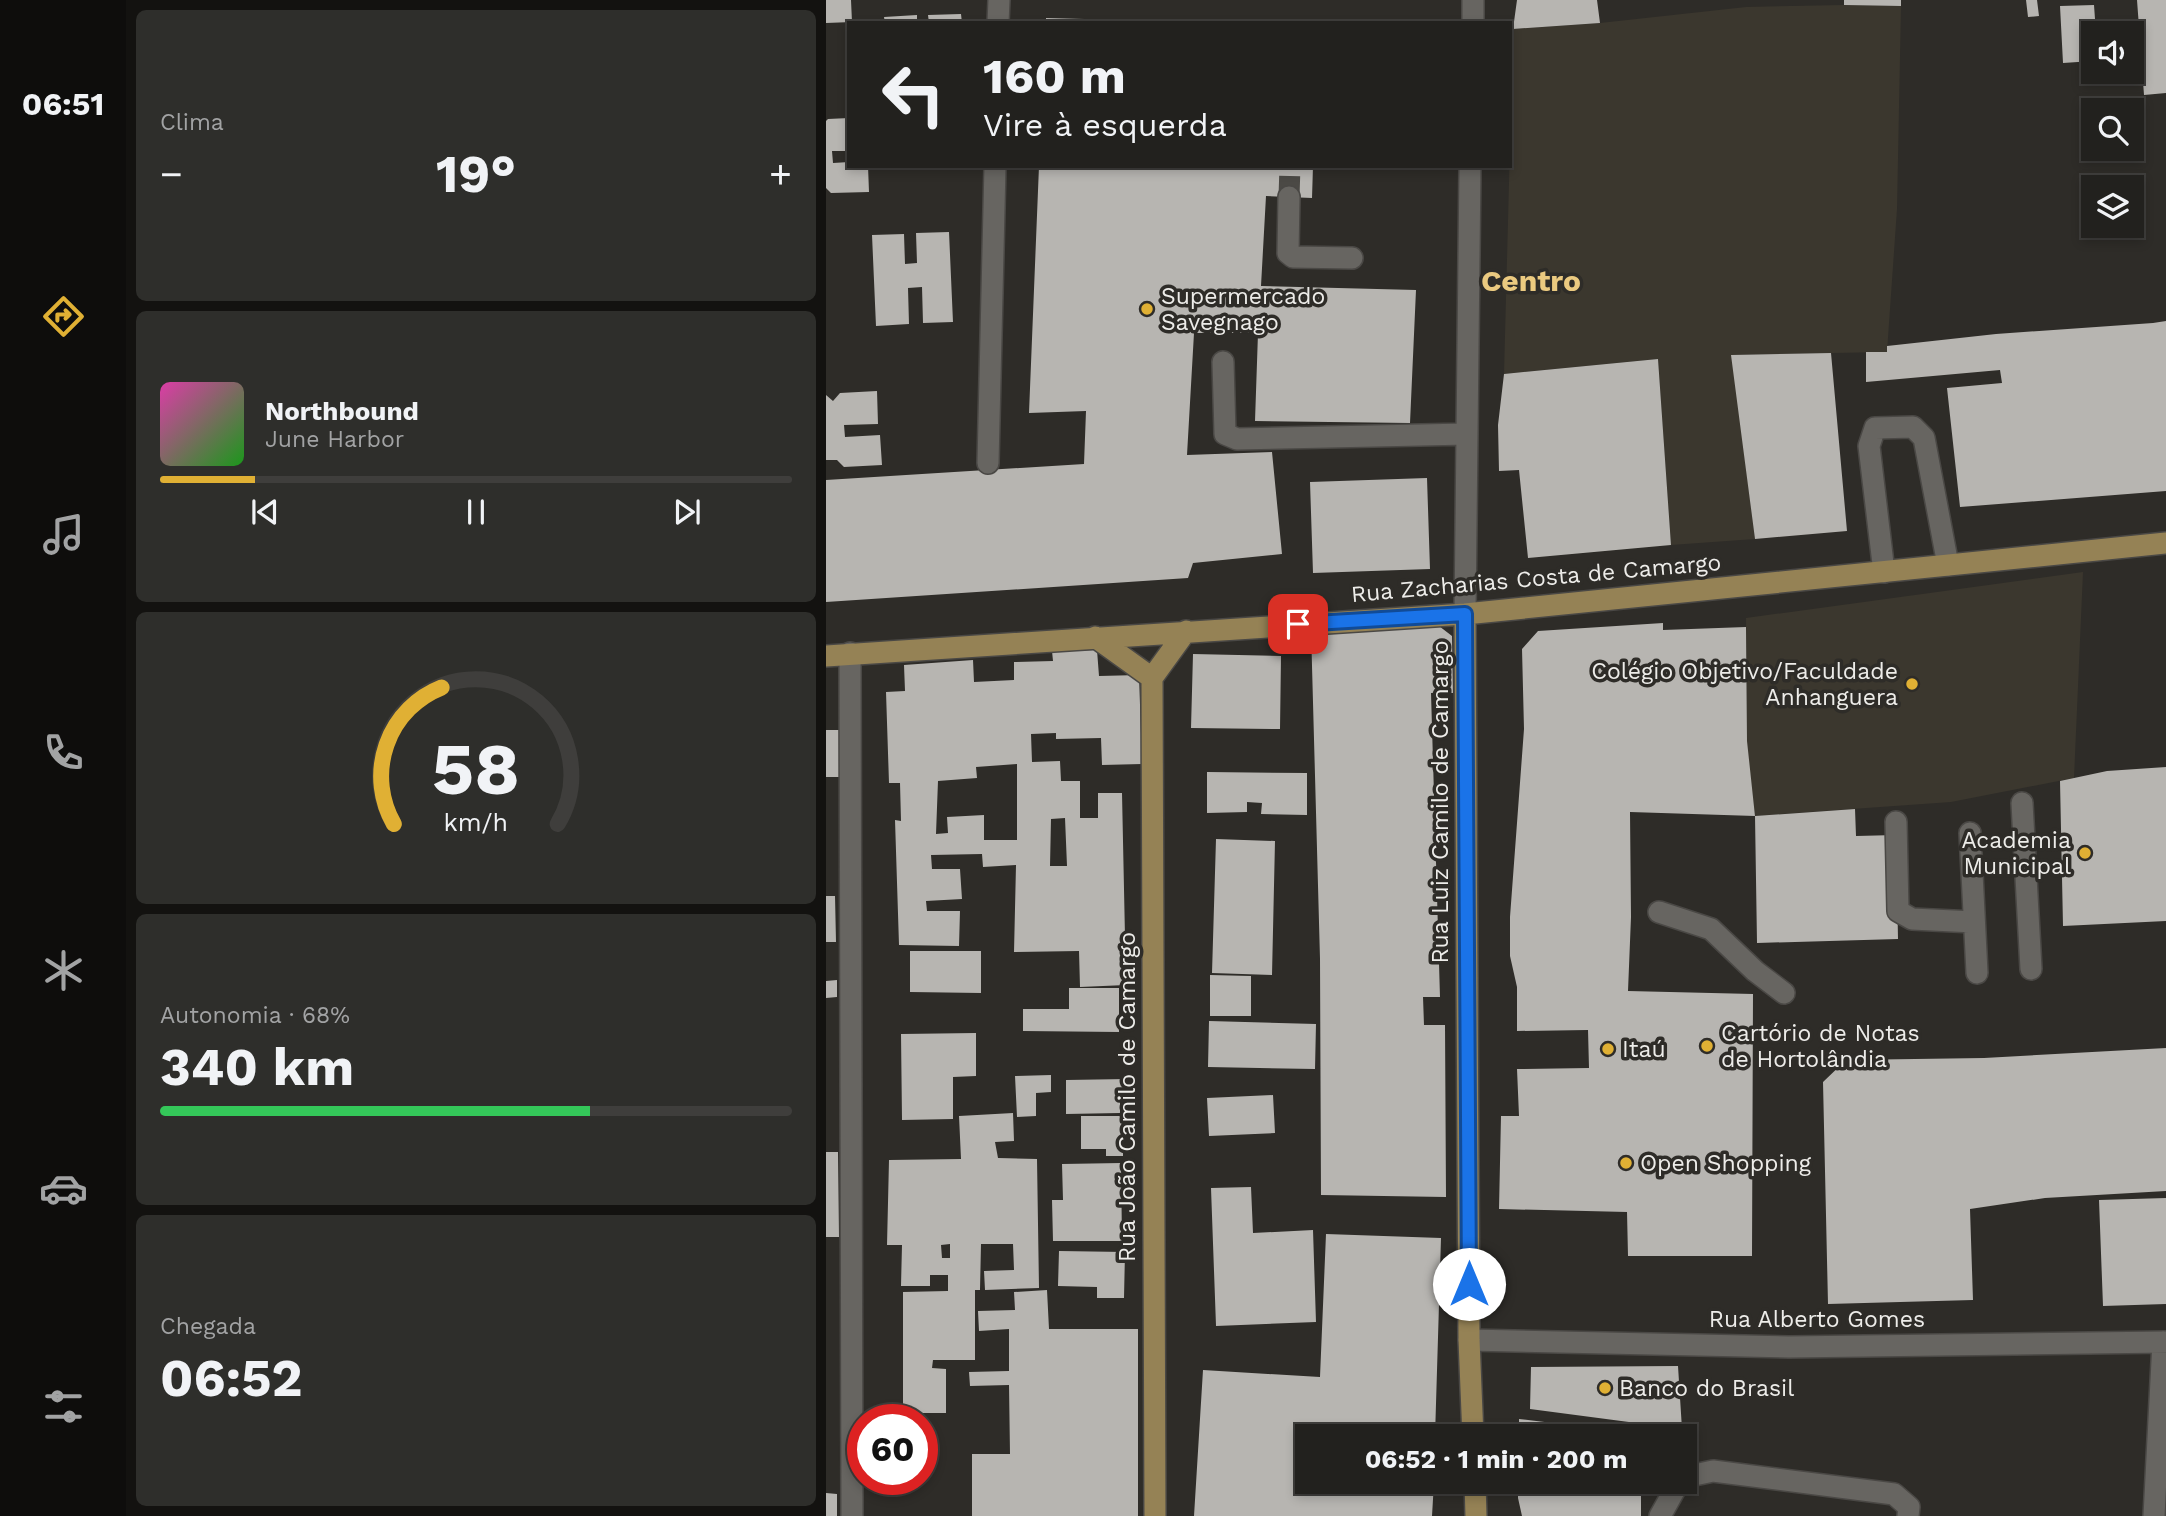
<!DOCTYPE html>
<html lang="pt">
<meta charset="utf-8">
<style>
body{margin:0;font-family:"Work Sans",sans-serif;background:#2e2e2b;color:#f1f3f6;height:100vh;display:flex;flex-direction:column;font-size:26px;white-space:nowrap}
*{box-sizing:border-box;margin:0}
p{font-size:23px;color:#a2a3a4}
.icon{flex:none;width:38px;height:38px;fill:none;stroke:currentColor;stroke-width:2;stroke-linecap:round;stroke-linejoin:round}
.map{position:relative;flex:1;overflow:hidden}
.sheet{display:flex;flex-direction:column;gap:10px;padding:10px;background:#131210;width:700px}
.sheet>*{flex:none}
.banner{position:absolute;left:21px;top:21px;width:665px;height:147px;border-radius:0px;box-shadow:0 4px 10px #0003,0 0 0 2px #3f3e3c;background:#22211e;color:#f1f3f6;overflow:hidden}
.tools{position:absolute;left:1255px;top:21px;display:grid;gap:14px}
.tools a{display:grid;place-items:center;width:63px;height:63px;border-radius:0px;background:#22211e;box-shadow:0 4px 10px #0003,0 0 0 2px #3f3e3c;font-size:35px}
.speed{position:absolute;left:21px;top:1404px;display:flex;gap:14px;font-size:35px;font-weight:700;text-align:center}
.speed>*{display:grid;place-content:center;width:91px;height:91px;border-radius:50%;background:#22211e;box-shadow:0 4px 10px #0003,0 0 0 2px #3f3e3c;line-height:1}
.speed .limit{border:10px solid #d22;background:#fff;color:#111}
.pin{position:absolute;display:grid;place-items:center;width:60px;height:60px;color:#fff;margin:-30px;border-radius:14px;box-shadow:0 4px 10px #0006}
.me{position:absolute;width:77px;margin:-38px;rotate:0deg;stroke-linejoin:round;filter:drop-shadow(0 0 5px #0008)}
.turn{display:flex;align-items:center;gap:24px;height:147px;padding:0 21px;font-size:32px}
.turn .icon{width:91px;height:91px;stroke-width:2.5}
.turn b{display:block;font-size:49px;line-height:60px}
.big{font-size:52px;font-weight:700;line-height:1.1}
.sheet .card{flex:1;display:flex;flex-direction:column;justify-content:center;gap:10px;min-width:0;padding:0 24px;border-radius:10px;background:#2e2e2b}
.sheet .dial{align-items:center;gap:0}
.dial svg{height:182px;overflow:visible;fill:none;stroke:#3f3e3c;stroke-width:7;stroke-linecap:round;text-anchor:middle}
.dial text{fill:#f1f3f6;stroke:none}
.song{display:flex;align-items:center;gap:21px}
.cover{width:84px;height:84px;border-radius:10px;background:linear-gradient(135deg,hsl(320 70% 55%),hsl(120 70% 35%))}
.played{height:7px;border-radius:4px;background:linear-gradient(90deg,#e0b034 15%,#3f3e3c 15%)}
.keys{display:flex;justify-content:space-around;direction:ltr}
.heat{display:flex;justify-content:space-between;align-items:center;font-size:38px;direction:ltr}
.charge{height:10px;border-radius:5px;background:linear-gradient(90deg,#34c759 68%,#3f3e3c 0)}
.trip{position:absolute;left:469px;top:1424px;width:402px;height:70px;border-radius:0px;background:#22211e;box-shadow:0 4px 10px #0003,0 0 0 2px #3f3e3c;font-weight:700;line-height:70px;text-align:center}
main{display:flex;flex:1;min-height:0}
.dock{display:flex;flex-direction:column;width:126px;justify-content:space-around;align-items:center;background:#0e0d0c;color:#a2a3a4}
.dock .icon{width:49px;height:49px}
.dock .current{color:#e0b034}
.dock b{font-size:32px;color:#f1f3f6}
.map>svg:first-child{display:block}
.built{fill:#3b372e}
.building{fill:#b7b5b1;fill-rule:evenodd}
.lines{fill:none;stroke-linecap:round;stroke-linejoin:round}
.minor-tunnel{stroke:#4b4945;stroke-width:21;stroke-dasharray:21 10;stroke-linecap:butt}
.minor-casing{stroke:#4a4845;stroke-width:24}
.major-casing{stroke:#4a4845;stroke-width:24}
.minor{stroke:#676561;stroke-width:21}
.major{stroke:#958255;stroke-width:21}
.route-casing{stroke:#114b97;stroke-width:18}
.route{stroke:#1a73e8;stroke-width:12}
.poi-dot{fill:#e0b034;stroke:#2e2c28;stroke-width:2.5}
.labels{text-anchor:middle;stroke-width:7;stroke-linejoin:round;paint-order:stroke}
.poi-label{font-size:23px;fill:#edece9;stroke:#2e2c28;text-anchor:start}
.street-label{font-size:23px;fill:#edece9;stroke:#2e2c28}
.district-label{font-size:30px;font-weight:bold;fill:#ebca80;stroke:#2e2c28}
</style>
<main>
<nav class="dock">
<b>06:51</b>
<svg class="icon current" aria-label="directions" viewBox="0 0 24 24"><path d="M12 3l9 9-9 9-9-9zM9 14v-3h6M13 9l2 2-2 2"/></svg>
<svg class="icon" aria-label="music" viewBox="0 0 24 24"><path d="M9 18V5l10-2v13"/><circle cx="6" cy="18" r="3"/><circle cx="16" cy="16" r="3"/></svg>
<svg class="icon" aria-label="phone" viewBox="0 0 24 24"><path d="M5 4h4l2 5-3 2q2 4 5 5l2-3 5 2v4C11 20 4 13 5 4z"/></svg>
<svg class="icon" aria-label="climate" viewBox="0 0 24 24"><path d="M12 3v18M4 7l16 10M4 17L20 7"/></svg>
<svg class="icon" aria-label="car" viewBox="0 0 24 24"><path d="M5 17H2v-5l4-1 3-4h7l3 4 3 1v5h-3M9 17h6M6 11h13"/><circle cx="7" cy="17" r="2"/><circle cx="17" cy="17" r="2"/></svg>
<svg class="icon" aria-label="filters" viewBox="0 0 24 24"><path d="M4 7h16M4 17h16"/><circle cx="9" cy="7" r="2"/><circle cx="15" cy="17" r="2"/></svg>
</nav>
<section class="sheet">
<div class="card"><p>Clima</p>
<div class="heat"><a>−</a><b class="big">19°</b><a>+</a></div>
</div>
<div class="card">
<div class="song"><i class="cover"></i><div><b>Northbound</b><p>June Harbor</p></div></div>
<div class="played"></div>
<div class="keys"><svg class="icon" aria-label="previous" viewBox="0 0 24 24"><path d="M18 5L8 12l10 7zM5 5v14"/></svg><svg class="icon" aria-label="pause" viewBox="0 0 24 24"><path d="M8 5v14M16 5v14"/></svg><svg class="icon" aria-label="next" viewBox="0 0 24 24"><path d="M6 5l10 7-10 7zM19 5v14"/></svg></div>
</div>
<div class="card dial"><svg viewBox="0 0 100 80">
<path d="M14 69A42 42 0 1 1 86 69"/>
<path d="M14 69A42 42 0 0 1 35 9" stroke="#e0b034"/>
<text x="50" y="56" font-size="32" font-weight="700">58</text>
<text x="50" y="72" font-size="11">km/h</text>
</svg></div>
<div class="card"><p>Autonomia · 68%</p><b class="big">340 km</b><div class="charge"></div></div>
<div class="card"><p>Chegada</p><b class="big">06:52</b></div>
</section>
<div class="map">
<svg width="1340" height="1516" viewBox="0 0 1340 1516">
<rect width="100%" height="100%" fill="#2e2c28"/>
<!-- built -->
<path class="built" d="M1018,5L1075,6L1071,209L1061,352L906,355L929,539L845,545L832,359L678,374L687,29L774,23L920,7Z
M1257,572L1248,778L1125,802L929,816L921,747L920,618Z"/>
<!-- building -->
<path class="building" d="M0,0H25L26,22L0,23Z
M691,0H771L774,23L687,29Z
M1018,0H1075V6L1018,5Z
M1200,0H1211L1213,16L1202,17Z
M1311,0H1340V93L1318,95Z
M1268,5L1270,33H1267V61L1237,63L1234,6Z
M135,14L136,23H103L102,15Z
M91,15V23H59L58,17Z
M220,18L297,20V23H220Z
M23,118V151H6L7,163L23,162V166H42L43,192L5,193L0,188V121L2,119Z
M213,166H487L486,198L440,196L435,286L590,290L584,423L429,421L432,333H368L361,455L446,452L456,554L367,563L362,578L0,602V480L258,464L260,411L203,413Z
M123,232L127,322L97,323L96,287L82,288L83,324L50,326L46,235L78,234L79,264L91,263L90,233Z
M1340,321V491L1134,507L1121,388L1176,383L1174,370L1040,382V352H1061V346L1170,334L1327,323Z
M1005,353L1021,531L929,539L905,355Z
M832,359L845,545L702,558L693,470L673,471L672,425L678,374Z
M51,391L52,424L18,425L19,437L54,435L56,465L18,467L11,460H0V395L7,401L14,393Z
M601,478L604,569L487,573L484,482Z
M837,623V630L920,627L921,741L929,816L804,812L805,917L802,991L927,994L926,1256H802L801,1212L673,1209L675,1116H693L691,1069L763,1068L762,1030L691,1031V987L684,956V917L698,729L696,649L712,631Z
M613,626L626,636L627,693H605L614,997H597L598,1025H619L620,1197L495,1195L494,959L485,629Z
M271,650L273,676L313,675L316,764L276,765L275,738L230,739V733L205,734L206,762L234,761L235,781H254V818H272V793H296L300,985L254,987L253,951L188,952L190,865L157,867L156,854L105,855L106,869H134L136,899L100,901L101,911H134L133,946L73,945L69,820L75,821L74,783H63L60,692L79,691L78,665L147,660L148,682L188,680V662L227,661L226,651ZM191,764V840H158V815L121,817L122,833L110,834L112,781L151,778L150,767ZM239,818L241,866H224L225,819Z
M367,654L455,656L454,729L365,728Z
M0,730H13L14,777H0Z
M1340,767V921L1237,926L1234,781L1281,771Z
M381,772L481,773V815L435,814L436,803L421,802V812L381,813Z
M1029,809L1030,836L1070,835L1072,939L931,943L929,816Z
M390,839L449,841L446,975L386,973Z
M0,896H9L10,942H0Z
M84,951H155V993L84,992Z
M384,975L425,976V1016H384Z
M11,980V997L0,998V981Z
M243,988H293V1032L197,1031V1009H243Z
M383,1021L490,1024L489,1069L382,1067Z
M150,1033V1076L127,1077V1119L76,1120L75,1034Z
M1340,1048V1191L1219,1198L1144,1209L1147,1300L1002,1304L997,1082L1020,1060L1158,1058Z
M225,1075V1092L210,1093V1116L191,1117L189,1076Z
M301,1079V1101L294,1100V1113L240,1114V1080Z
M447,1095L449,1133L383,1136L381,1098Z
M187,1113L188,1141L169,1142L172,1158L211,1159L213,1288L159,1290L158,1271L188,1270L187,1244H155L154,1290H149V1360H107L106,1368L120,1369V1413H77V1292L122,1291V1275H104V1286H75L76,1245H61L63,1160L135,1159L133,1116ZM124,1244V1258H116L115,1245Z
M255,1116H297V1156H280V1149H255Z
M0,1152H12L13,1237H0Z
M295,1163L296,1241H227L226,1200H237L236,1164Z
M425,1187L427,1233L487,1230L490,1322L390,1326L385,1188Z
M1340,1198V1304L1277,1306L1273,1200Z
M500,1234L615,1238L609,1437H481V1482H608L606,1516H368L377,1370L494,1377Z
M233,1251L299,1252L298,1298H271V1287L232,1286Z
M221,1290L223,1329H312V1516H146V1454H184L183,1385L144,1386L143,1372L183,1371V1329L153,1331L152,1311L189,1310L188,1292Z
M852,1366L856,1429L704,1409L705,1367Z
M693,1419L809,1433L810,1437H693Z
M692,1482H815V1516H696L692,1498Z
M0,1493L11,1494V1516H0Z"/>
<g class="lines">
<!-- minor-tunnel -->
<path class="minor-tunnel" d="M463,197L464,166"/>
<defs>
<path id="minor" d="M172,23L173,0
M647,23V0
M463,197L462,253L467,257L526,258
M397,362L399,434L411,439L641,434
M162,463L169,166
M1058,572L1043,446L1049,428L1087,427L1098,438L1122,565
M639,614L644,166
M24,653L26,1516
M1196,803L1205,969
M1070,822L1072,911L1086,919L1148,922
M1144,833L1151,973
M833,912L885,929L929,971L958,993
M643,1340L963,1347L1340,1342
M859,1477L887,1471L1068,1494L1083,1507L1082,1516
M834,1516L853,1482
M1328,1516L1337,1342"/>
<path id="major" d="M639,614L643,1340L647,1437
M269,637L326,678
M0,656L639,614L1340,543
M649,1482L650,1516
M329,1516L326,678L360,631"/>
</defs>
<!-- minor casing -->
<use href="#minor" class="minor-casing"/>
<!-- major casing -->
<use href="#major" class="major-casing"/>
<!-- minor -->
<use href="#minor" class="minor"/>
<!-- major -->
<use href="#major" class="major"/>
</g>
<g class="lines">
<defs>
<path id="route" d="M472,624L639,614L643,1284"/>
</defs>
<!-- route casing -->
<use href="#route" class="route-casing"/>
<!-- route -->
<use href="#route" class="route"/>
</g>
<!-- markers -->
<g class="poi-dot">
<circle cx="321" cy="309" r="7"/>
<circle cx="1086" cy="684" r="7"/>
<circle cx="1259" cy="853" r="7"/>
<circle cx="881" cy="1046" r="7"/>
<circle cx="782" cy="1049" r="7"/>
<circle cx="800" cy="1163" r="7"/>
<circle cx="779" cy="1388" r="7"/>
</g>
<g class="labels">
<!-- poi labels -->
<g class="poi-label">
<text x="335" y="304">Supermercado<tspan x="335" dy="26">Savegnago</tspan></text>
<text x="1072" y="679" text-anchor="end">Colégio Objetivo/Faculdade<tspan x="1072" dy="26">Anhanguera</tspan></text>
<text x="1245" y="848" text-anchor="end">Academia<tspan x="1245" dy="26">Municipal</tspan></text>
<text x="895" y="1041">Cartório de Notas<tspan x="895" dy="26">de Hortolândia</tspan></text>
<text x="796" y="1057">Itaú</text>
<text x="814" y="1171">Open Shopping</text>
<text x="793" y="1396">Banco do Brasil</text>
</g>
<!-- street labels -->
<g class="street-label">
<text transform="translate(710 578) rotate(-5)" y="8">Rua Zacharias Costa de Camargo</text>
<text transform="translate(614 802) rotate(-90)" y="8">Rua Luiz Camilo de Camargo</text>
<text transform="translate(301 1097) rotate(-90)" y="8">Rua João Camilo de Camargo</text>
<text x="991" y="1327">Rua Alberto Gomes</text>
</g>
<!-- district labels -->
<g class="district-label">
<text x="705" y="291">Centro</text>
</g>
</g>
</svg>
<div class="tools">
<a><svg class="icon" aria-label="sound" viewBox="0 0 24 24"><path d="M4 9h4l5-4v14l-5-4H4zM17 9q2 3 0 6"/></svg></a>
<a><svg class="icon" aria-label="search" viewBox="0 0 24 24"><circle cx="10" cy="10" r="6"/><path d="M15 15l6 6"/></svg></a>
<a><svg class="icon" aria-label="layers" viewBox="0 0 24 24"><path d="M12 4l9 5-9 5-9-5zM3 14l9 5 9-5"/></svg></a>
</div>
<div class="speed"><div class="limit">60</div></div>
<div class="pin" style="left:472px;top:624px;background:#d93025"><svg class="icon" aria-label="arrive" viewBox="0 0 24 24"><path d="M6 21V4h12l-3 4 3 4H6"/></svg></div>
<svg class="me" style="left:643px;top:1284px" viewBox="-20 -20 40 40"><circle r="19" fill="#fff"/><path d="M0-13L10 11 0 6-10 11z" fill="#1a73e8"/></svg>
<div class="trip">06:52 · 1 min · 200 m</div>
<div class="banner">
<div class="turn"><svg class="icon" aria-label="left" viewBox="0 0 24 24"><path d="M17 20v-9H6M10 6l-5 5 5 5"/></svg><div><b>160 m</b>Vire à esquerda</div></div>
</div>
</div>
</main>
